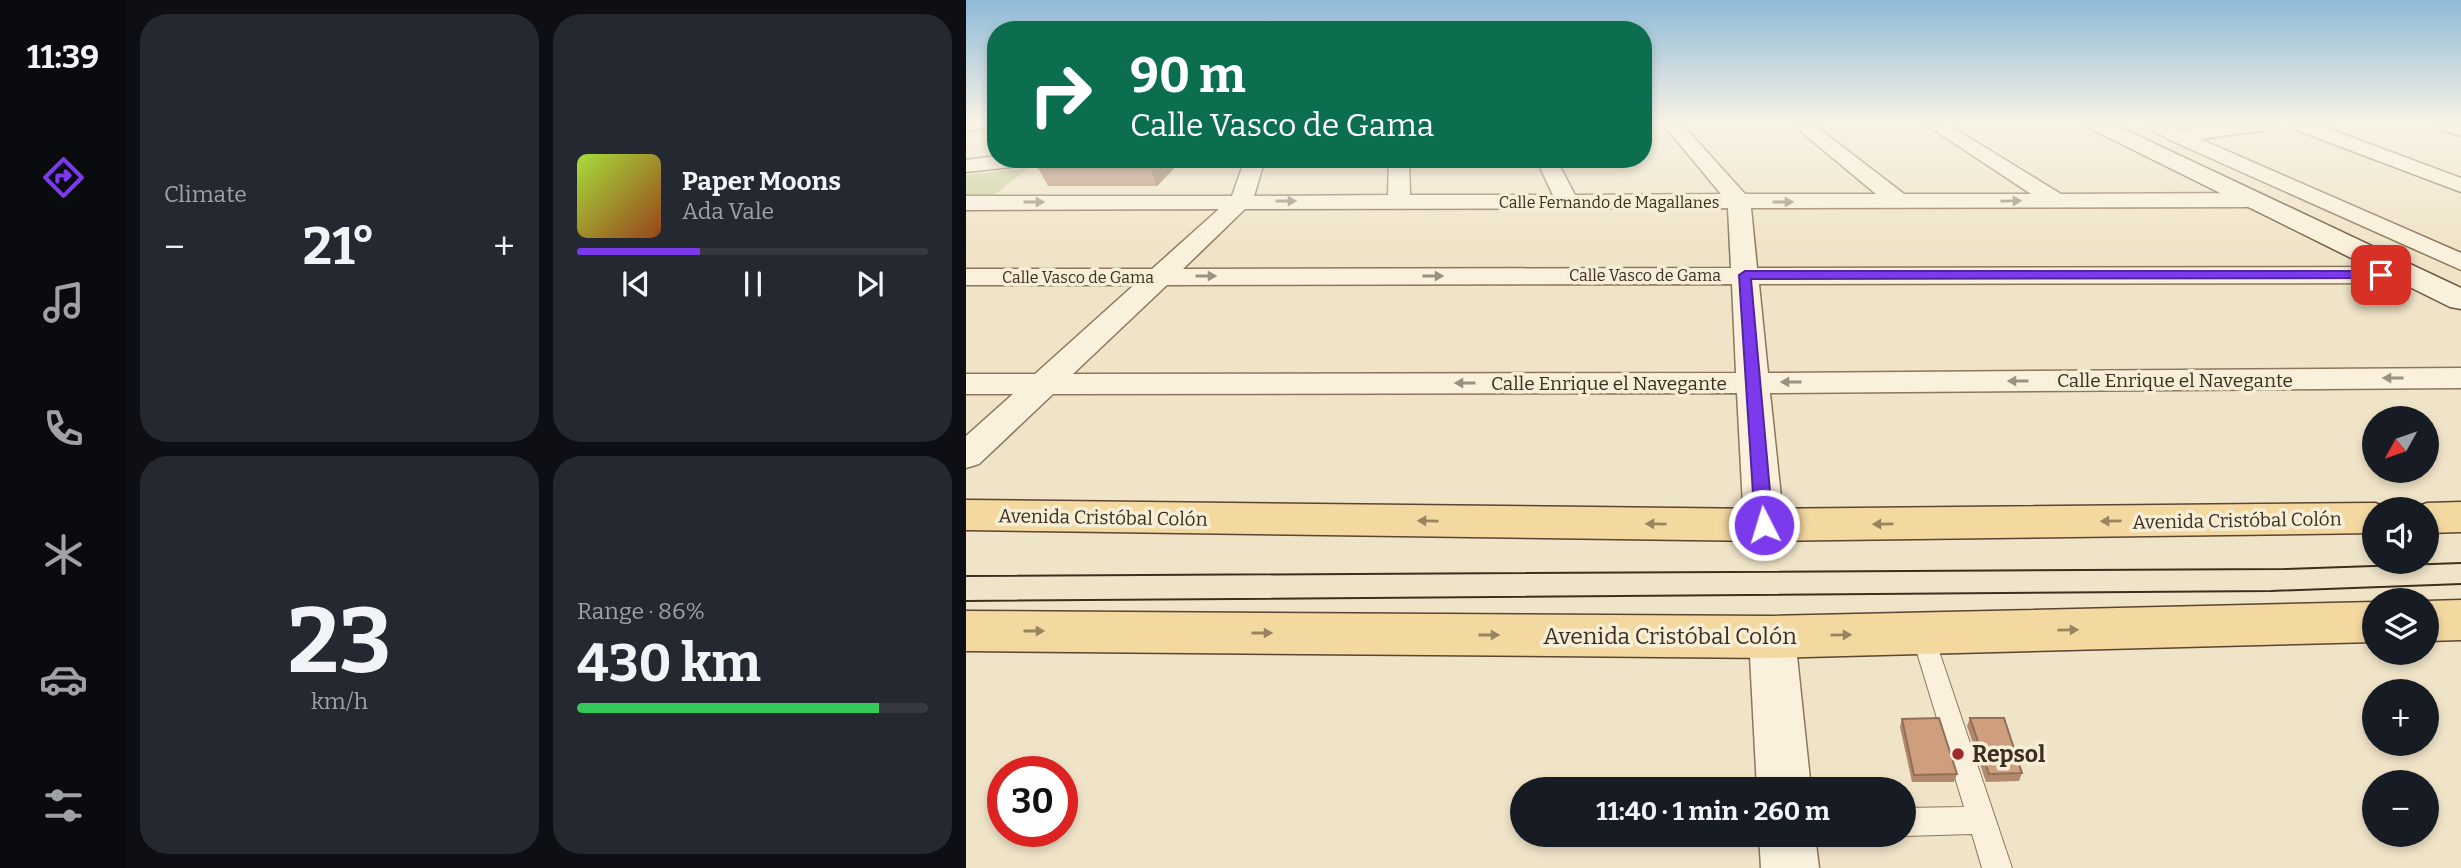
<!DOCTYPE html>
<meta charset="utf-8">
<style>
body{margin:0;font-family:Bitter,serif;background:#242831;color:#f1f3f6;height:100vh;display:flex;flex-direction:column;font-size:26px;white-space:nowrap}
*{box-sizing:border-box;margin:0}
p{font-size:23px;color:#9ea1a6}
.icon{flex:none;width:38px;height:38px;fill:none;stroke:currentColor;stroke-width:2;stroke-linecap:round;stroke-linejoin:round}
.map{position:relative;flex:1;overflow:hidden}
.panel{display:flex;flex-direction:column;gap:14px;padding:14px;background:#0d0f14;width:840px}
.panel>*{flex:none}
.hud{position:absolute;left:21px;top:21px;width:665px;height:147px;border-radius:28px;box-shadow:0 4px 10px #0003;background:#0b6e4f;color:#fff;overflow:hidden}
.needle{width:46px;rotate:230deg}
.tools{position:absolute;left:1396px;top:406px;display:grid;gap:14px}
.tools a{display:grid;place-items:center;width:77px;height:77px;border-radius:50%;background:#171b24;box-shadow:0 4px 10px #0003;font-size:35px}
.speed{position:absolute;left:21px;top:756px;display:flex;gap:14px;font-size:35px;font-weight:700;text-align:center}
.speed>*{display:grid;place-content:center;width:91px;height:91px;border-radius:50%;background:#171b24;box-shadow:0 4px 10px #0003;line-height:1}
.speed .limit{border:10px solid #d22;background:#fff;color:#111}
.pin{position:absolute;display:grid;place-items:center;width:60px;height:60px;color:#fff;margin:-30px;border-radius:14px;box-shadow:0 4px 10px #0006}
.me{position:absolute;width:77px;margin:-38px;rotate:355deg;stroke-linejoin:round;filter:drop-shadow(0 0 5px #0008)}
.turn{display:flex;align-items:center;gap:24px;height:147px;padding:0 28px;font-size:32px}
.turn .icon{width:91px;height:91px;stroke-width:2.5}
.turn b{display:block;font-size:49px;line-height:60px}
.big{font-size:52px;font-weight:700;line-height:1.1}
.panel .tile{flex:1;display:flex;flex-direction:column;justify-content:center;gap:10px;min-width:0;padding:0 24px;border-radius:28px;background:#242831}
.panel .dial{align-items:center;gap:0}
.dial b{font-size:91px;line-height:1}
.song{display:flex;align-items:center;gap:21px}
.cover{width:84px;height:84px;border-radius:10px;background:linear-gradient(135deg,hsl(80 70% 55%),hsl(20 70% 35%))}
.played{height:7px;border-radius:4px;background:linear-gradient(90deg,#7c3aed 35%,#363941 35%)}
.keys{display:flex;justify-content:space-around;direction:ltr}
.heat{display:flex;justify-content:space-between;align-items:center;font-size:38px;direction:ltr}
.charge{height:10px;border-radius:5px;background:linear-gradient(90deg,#34c759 86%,#363941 0)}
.panel .tiles{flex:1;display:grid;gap:14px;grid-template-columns:repeat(2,1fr)}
.trip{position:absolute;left:544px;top:777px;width:406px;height:70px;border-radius:35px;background:#171b24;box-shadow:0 4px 10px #0003;font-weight:700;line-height:70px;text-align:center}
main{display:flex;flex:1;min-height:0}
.tabs{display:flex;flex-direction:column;width:126px;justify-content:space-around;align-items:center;background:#090b0e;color:#9ea1a6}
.tabs .icon{width:49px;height:49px}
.tabs .current{color:#7c3aed}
.tabs b{font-size:32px;color:#f1f3f6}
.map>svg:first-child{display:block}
.green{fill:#c9cf9b}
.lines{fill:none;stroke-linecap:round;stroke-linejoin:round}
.service-casing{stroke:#8d765c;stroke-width:2}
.minor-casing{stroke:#8d765c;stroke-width:3}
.secondary-casing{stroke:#6f573f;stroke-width:3}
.primary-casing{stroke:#5b4430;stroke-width:3}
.service{fill:#faf1dc;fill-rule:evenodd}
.minor{fill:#faf1dc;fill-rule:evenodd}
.secondary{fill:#faf1dc;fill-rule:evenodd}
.primary{fill:#f3d9a0;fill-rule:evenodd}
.tram{stroke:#3d2e20;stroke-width:2}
.wall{fill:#b2896c}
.shaded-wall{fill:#916f58}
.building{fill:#cf9f7d;stroke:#916f58;stroke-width:2}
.oneway{fill:#9c907e}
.oneway2{fill:#988460}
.route{fill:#7c3aed;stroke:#51269a;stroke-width:2}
.poi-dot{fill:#9e2a2b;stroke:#f7eed8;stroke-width:2.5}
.labels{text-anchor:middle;stroke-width:7;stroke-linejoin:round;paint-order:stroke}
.far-street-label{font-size:16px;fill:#3d2e20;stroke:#f7eed8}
.street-label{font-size:19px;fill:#3d2e20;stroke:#f7eed8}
.near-street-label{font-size:23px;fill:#3d2e20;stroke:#f7eed8}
.near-poi-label{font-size:23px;font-weight:bold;fill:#3d2e20;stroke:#f7eed8;text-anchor:start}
</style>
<main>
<nav class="tabs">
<b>11:39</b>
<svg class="icon current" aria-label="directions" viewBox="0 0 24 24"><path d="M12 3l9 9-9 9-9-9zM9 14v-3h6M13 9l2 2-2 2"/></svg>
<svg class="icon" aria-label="music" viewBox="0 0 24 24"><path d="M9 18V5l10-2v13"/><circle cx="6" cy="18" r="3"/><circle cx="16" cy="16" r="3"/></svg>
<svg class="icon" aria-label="phone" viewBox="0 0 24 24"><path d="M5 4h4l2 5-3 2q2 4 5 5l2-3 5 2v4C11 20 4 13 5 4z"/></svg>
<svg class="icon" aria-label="climate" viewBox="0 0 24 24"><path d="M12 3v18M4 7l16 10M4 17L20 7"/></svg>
<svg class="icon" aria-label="car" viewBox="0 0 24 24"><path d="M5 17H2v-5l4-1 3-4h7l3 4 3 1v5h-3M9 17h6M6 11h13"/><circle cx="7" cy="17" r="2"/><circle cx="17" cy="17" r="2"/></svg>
<svg class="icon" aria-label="filters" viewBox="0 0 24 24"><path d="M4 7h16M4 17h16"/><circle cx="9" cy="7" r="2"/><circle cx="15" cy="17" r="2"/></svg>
</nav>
<section class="panel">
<div class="tiles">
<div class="tile"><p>Climate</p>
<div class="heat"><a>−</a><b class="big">21°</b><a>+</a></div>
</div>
<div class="tile">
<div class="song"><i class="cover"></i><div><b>Paper Moons</b><p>Ada Vale</p></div></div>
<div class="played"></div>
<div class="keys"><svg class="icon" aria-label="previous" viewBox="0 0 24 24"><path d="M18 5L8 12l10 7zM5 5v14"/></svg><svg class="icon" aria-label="pause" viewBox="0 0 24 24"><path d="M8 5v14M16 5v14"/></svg><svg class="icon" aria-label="next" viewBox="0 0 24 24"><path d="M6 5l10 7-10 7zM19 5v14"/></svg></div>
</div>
<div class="tile dial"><b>23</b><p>km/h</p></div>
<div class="tile"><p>Range · 86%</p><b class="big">430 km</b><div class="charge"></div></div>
</div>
</section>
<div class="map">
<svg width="1495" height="868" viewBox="0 0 1495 868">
<rect width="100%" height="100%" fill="#f0e4c8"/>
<!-- green -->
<path class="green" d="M62,168L27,196H0V175Z"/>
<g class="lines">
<defs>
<path id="service" d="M956,624L964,626L967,633L1046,868H1016L1006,834L938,836L935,835H938V808L998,807L945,633L948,626Z"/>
<path id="minor" d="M0,124H23L21,128L0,131Z
M697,124H716L779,194H910L826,124H847L938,194H1065L959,124H981L1095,194L1286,193L1294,195L1297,200L1294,205L1286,207L785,208L791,268L1443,267L1452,269L1456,275L1452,281L1443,283L793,284L802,373L1495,368V388L804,393L818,525L812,535L798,539L784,535L778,525L771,393L87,394L13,464L0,468V436L47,394H0V374H69L168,285H0V269H186L253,209L0,210V196H266L279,159H299L288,196L422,195L423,159H443L444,195H587L570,159H590L609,195L755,194ZM762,208L765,268L217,269L279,209ZM766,284L770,373L107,374L201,285Z
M1176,124H1201L1214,130L1257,124H1309L1300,130L1234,139L1495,253V270L1204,140Z
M1323,124H1350L1495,178V192L1325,128Z
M1468,124H1495V136L1470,128Z
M30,156V159H72L62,165L0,172V160Z
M806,618L822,624L829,637L845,789H791L783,637L790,624Z
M793,835H849L853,868H795Z"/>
<path id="secondary" d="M1120,124H1147L1495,288V309L1484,307L1123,128Z"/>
<path id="primary" d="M0,500L798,509L1409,503L1426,509H1409V533L798,541L0,530Z
M1495,502V532L1461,533V509H1444L1461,503Z
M1495,600V640L1461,641V601Z
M1409,602V642L806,658L0,651V611L806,616Z"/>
</defs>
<!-- service casing -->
<use href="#service" class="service-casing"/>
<!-- minor casing -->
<use href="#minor" class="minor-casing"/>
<!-- secondary casing -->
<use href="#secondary" class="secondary-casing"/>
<!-- primary casing -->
<use href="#primary" class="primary-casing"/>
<!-- service -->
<use href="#service" class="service"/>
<!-- minor -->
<use href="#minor" class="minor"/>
<!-- secondary -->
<use href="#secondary" class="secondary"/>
<!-- primary -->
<use href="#primary" class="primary"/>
<!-- tram -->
<path class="tram" d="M0,576L1318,569L1495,563
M0,601L1305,591L1495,584"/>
</g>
<!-- wall -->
<path class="wall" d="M217,159L191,186H82L73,169Z
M1004,718L1056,773L1053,781L1020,782L1001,726Z
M936,719L991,774L988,782H946L934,727Z"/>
<!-- shaded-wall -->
<path class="shaded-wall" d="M194,159H217L191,186L184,169Z"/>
<!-- building -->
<path class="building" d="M72,159H194L184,169H73Z
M973,718L991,774L948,775L936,719Z
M1004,718H1038L1056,773L1023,774Z"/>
<!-- one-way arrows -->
<defs><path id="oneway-solid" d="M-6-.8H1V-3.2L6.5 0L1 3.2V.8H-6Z" transform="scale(1.75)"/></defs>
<g class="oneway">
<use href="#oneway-solid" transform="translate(320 201)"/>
<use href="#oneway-solid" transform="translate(1045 201) rotate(-1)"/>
<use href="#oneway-solid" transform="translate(68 202)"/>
<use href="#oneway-solid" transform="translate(817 202)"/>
<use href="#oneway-solid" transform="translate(240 276)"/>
<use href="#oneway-solid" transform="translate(467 276)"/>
<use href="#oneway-solid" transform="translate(1427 378) rotate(180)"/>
<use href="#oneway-solid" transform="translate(1052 381) rotate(180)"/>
<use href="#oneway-solid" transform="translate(825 382) rotate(180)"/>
<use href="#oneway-solid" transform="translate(499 383) rotate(180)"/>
</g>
<g class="oneway2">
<use href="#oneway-solid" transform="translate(462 521) rotate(-179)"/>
<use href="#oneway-solid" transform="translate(1145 521) rotate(179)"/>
<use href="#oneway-solid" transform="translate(690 524) rotate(-179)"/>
<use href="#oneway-solid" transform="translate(917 524) rotate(179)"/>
<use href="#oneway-solid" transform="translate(1102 630) rotate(-1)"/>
<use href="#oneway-solid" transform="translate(68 631)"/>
<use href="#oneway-solid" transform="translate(296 633)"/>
<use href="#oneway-solid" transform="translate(523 635)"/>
<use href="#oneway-solid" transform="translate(875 635) rotate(-1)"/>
</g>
<!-- sky -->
<linearGradient id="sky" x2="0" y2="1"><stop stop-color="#8fbad6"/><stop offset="0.5" stop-color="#f8f3e6"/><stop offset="1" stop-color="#f8f3e6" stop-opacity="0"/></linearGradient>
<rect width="1495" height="246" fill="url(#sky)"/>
<!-- route -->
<path class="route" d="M779,271H1415L1421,275L1415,278L785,279L807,525L805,530H792L789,525L773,275Z"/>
<!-- markers -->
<circle class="poi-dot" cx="992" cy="754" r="7"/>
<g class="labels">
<!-- far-street labels -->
<g class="far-street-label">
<text x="643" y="208">Calle Fernando de Magallanes</text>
<text x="679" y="281">Calle Vasco de Gama</text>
<text x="112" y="283">Calle Vasco de Gama</text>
</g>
<!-- street labels -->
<g class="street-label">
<text x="1209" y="387">Calle Enrique el Navegante</text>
<text x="643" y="390">Calle Enrique el Navegante</text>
<text transform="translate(137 517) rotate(1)" y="7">Avenida Cristóbal Colón</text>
<text transform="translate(1271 520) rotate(-1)" y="7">Avenida Cristóbal Colón</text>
</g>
<!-- near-street labels -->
<g class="near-street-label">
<text x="704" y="644">Avenida Cristóbal Colón</text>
</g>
<!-- near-poi labels -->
<g class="near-poi-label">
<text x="1006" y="762">Repsol</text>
</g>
</g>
</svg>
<div class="tools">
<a><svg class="needle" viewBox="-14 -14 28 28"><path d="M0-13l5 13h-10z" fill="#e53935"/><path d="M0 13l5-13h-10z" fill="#9ea1a6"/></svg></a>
<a><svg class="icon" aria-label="sound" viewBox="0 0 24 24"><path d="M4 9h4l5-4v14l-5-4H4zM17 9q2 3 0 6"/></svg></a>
<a><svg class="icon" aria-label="layers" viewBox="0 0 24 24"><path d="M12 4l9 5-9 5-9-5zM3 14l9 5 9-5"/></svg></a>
<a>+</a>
<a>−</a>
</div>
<div class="speed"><div class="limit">30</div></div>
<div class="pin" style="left:1415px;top:275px;background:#d93025"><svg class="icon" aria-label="arrive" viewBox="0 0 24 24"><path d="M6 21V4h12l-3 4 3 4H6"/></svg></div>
<svg class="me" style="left:798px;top:525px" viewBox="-20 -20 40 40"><circle r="17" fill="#7c3aed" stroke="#fff" stroke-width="3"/><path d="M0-11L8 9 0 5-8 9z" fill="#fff"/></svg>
<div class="trip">11:40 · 1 min · 260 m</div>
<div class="hud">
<div class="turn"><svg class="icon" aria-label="right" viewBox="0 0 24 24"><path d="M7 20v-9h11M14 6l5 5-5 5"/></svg><div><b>90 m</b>Calle Vasco de Gama</div></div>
</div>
</div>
</main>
